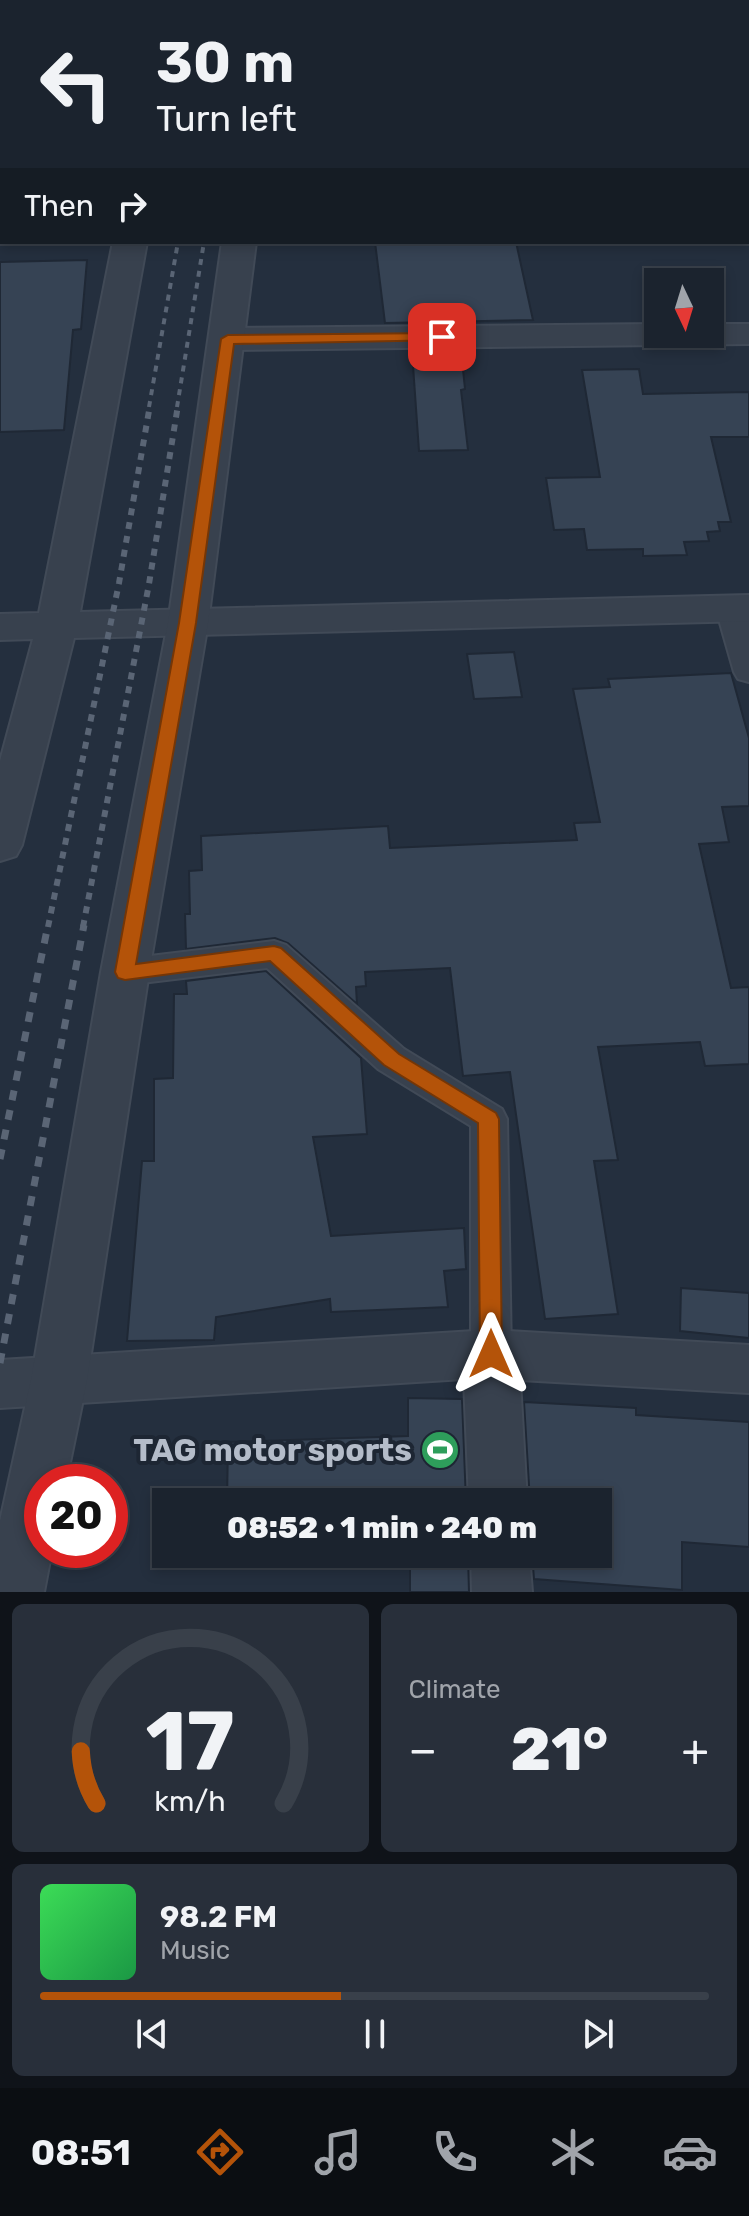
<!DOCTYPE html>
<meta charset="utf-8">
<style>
body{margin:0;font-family:Rubik,sans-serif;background:#282f3a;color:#f1f3f6;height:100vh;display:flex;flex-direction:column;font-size:30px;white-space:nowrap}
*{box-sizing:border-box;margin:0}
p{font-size:26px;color:#a0a4aa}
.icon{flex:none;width:44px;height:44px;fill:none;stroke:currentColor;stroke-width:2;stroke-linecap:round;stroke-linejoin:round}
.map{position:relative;height:1592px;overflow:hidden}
.drawer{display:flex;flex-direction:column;gap:12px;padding:12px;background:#0f1319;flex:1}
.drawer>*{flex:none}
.banner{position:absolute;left:0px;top:0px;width:750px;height:244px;box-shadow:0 4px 12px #0003,0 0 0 2px #39404a;background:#1b232e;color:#f1f3f6;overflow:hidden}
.needle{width:52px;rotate:176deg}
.buttons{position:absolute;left:644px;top:268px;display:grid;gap:16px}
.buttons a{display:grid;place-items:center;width:80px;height:80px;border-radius:0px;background:#1b232e;box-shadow:0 4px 12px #0003,0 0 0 2px #39404a;font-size:40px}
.speed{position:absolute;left:24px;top:1464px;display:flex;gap:16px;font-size:40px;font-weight:700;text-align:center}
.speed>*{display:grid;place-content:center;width:104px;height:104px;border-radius:50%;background:#1b232e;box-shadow:0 4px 12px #0003,0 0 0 2px #39404a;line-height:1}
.speed .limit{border:12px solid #d22;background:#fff;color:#111}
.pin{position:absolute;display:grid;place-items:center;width:68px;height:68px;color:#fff;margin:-34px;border-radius:16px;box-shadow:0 4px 12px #0006}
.me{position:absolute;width:88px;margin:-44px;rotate:0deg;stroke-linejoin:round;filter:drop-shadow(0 0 6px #0008)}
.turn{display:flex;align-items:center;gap:28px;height:168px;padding:0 24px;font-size:36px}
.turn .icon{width:104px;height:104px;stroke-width:2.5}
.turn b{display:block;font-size:56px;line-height:68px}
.then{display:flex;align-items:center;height:76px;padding:0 24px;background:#0003;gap:16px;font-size:30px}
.big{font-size:60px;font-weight:800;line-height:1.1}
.drawer .card{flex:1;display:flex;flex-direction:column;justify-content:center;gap:12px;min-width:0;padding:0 28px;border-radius:12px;background:#282f3a}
.drawer .dial{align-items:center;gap:0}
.dial svg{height:208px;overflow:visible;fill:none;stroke:#39404a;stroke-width:7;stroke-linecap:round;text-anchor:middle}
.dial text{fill:#f1f3f6;stroke:none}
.song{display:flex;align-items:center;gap:24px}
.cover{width:96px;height:96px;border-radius:12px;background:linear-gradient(135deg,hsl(130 70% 55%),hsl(140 70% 35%))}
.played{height:8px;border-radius:4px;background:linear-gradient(90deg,#b45309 45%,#39404a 45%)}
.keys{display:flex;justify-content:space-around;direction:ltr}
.heat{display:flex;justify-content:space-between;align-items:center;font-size:44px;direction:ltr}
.drawer .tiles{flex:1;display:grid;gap:12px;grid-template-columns:1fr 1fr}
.card:last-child{grid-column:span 2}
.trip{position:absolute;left:152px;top:1488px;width:460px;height:80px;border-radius:0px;background:#1b232e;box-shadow:0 4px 12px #0003,0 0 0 2px #39404a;font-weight:800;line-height:80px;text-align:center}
.dock{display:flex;height:128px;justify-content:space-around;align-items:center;background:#0b0e12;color:#a0a4aa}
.dock .icon{width:56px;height:56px}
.dock .current{color:#b45309}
.dock b{font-size:36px;color:#f1f3f6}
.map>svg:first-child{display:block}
.building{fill:#364354;stroke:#1f2835;stroke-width:2}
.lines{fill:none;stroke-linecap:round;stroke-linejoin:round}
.service-casing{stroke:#414a57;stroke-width:4}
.minor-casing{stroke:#414a57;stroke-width:4}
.tertiary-casing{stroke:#414a57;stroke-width:4}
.secondary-casing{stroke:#414a57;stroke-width:4}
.service{fill:#38414e;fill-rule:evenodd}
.minor{fill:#38414e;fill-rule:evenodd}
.tertiary{fill:#38414e;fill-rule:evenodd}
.secondary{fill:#465061;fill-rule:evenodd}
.rail-far2{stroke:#5a6575;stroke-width:4;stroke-dasharray:6 6;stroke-linecap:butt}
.rail-far1{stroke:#5a6575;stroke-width:6;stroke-dasharray:7 7;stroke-linecap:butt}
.rail{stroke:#5a6575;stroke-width:7;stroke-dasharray:10 10;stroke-linecap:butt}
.route{fill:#b45309;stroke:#753606;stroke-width:2}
.labels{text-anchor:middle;stroke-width:8;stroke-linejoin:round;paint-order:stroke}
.near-poi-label{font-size:32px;font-weight:bold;fill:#b4bcc9;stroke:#1d2633;text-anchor:end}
</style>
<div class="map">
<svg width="749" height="1592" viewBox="0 0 749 1592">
<rect width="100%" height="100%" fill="#242f3e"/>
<!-- building -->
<path class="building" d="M375,242H516L533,320L385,323Z
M87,260L81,329L73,330L64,430L0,432V262Z
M461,350L465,389L461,390L468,450L419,451L412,351Z
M639,369L643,394L749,392V437H711L731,522H718L720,531L707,532L709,541L684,542L687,555L643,556V549L587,550L584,529L554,530L546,478L600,477L582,370Z
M514,652L522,697L474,699L467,654Z
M731,673L749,738V806L722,807L729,842L699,844L731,988L749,987V1064L705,1066L700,1042L598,1047L618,1160L594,1161L618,1314L545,1319L510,1072L463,1076L450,968L365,972L366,986L356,987L357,1004L288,943L275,938L186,949L185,914H190L189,871L202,870L201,836L388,826L390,848L577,840L574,823L600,822L573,689L610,687L608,679Z
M266,971L361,1058L367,1134L313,1137L331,1236L464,1228L466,1269L444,1271L448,1307L331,1312L330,1299L216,1317L214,1340L127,1341L142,1161H154V1079L173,1078L174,994H187L186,981Z
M681,1288L749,1293V1338L680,1331Z
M408,1398L462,1399L466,1502H227L228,1442L408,1436Z
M524,1402L636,1408V1415L749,1422V1547L682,1542V1590L534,1579L532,1554H598V1502H530Z
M410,1554H468L469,1592H410Z"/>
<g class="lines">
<defs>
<path id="service" d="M731,600L741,602L749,620V682L738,679L734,672L716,609L721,602Z
M274,941L286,945L404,1049L502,1109L507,1119L511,1354L505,1366L491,1371L477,1366L471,1354V1126L378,1069L267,968L125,985L113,981L108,972L113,963L125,959Z"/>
<path id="minor" d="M158,0H186V2H158Z
M113,242H147L80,612L749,595V621L74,638L22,845L16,856L0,861V761L33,639L0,640V614L39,613Z
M658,324V334H710V324H749V344L228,350L216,346L210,339L216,332L228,328Z
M491,1330L749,1345V1393L520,1380L527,1502H469L464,1379L0,1408V1360Z
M471,1554H529L532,1592H472Z"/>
<path id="tertiary" d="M250,0H278V2H250Z
M222,242H256L208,623L149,972L87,1380L66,1482H42V1550H52L44,1592H0V1521L31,1380L101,972L168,623Z"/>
<path id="secondary" d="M748,98H749V116H748Z
M0,109H2V127H0Z"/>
</defs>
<!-- service casing -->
<use href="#service" class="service-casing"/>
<!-- minor casing -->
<use href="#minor" class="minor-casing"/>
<!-- tertiary casing -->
<use href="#tertiary" class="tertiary-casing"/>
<!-- secondary casing -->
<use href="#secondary" class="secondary-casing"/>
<!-- service -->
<use href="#service" class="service"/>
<!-- minor -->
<use href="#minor" class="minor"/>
<!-- tertiary -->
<use href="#tertiary" class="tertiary"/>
<!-- secondary -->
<use href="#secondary" class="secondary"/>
<!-- rail-far2 -->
<path class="rail-far2" d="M149,407L178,242
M177,407L204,242"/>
<!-- rail-far1 -->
<path class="rail-far1" d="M48,927L119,583L150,405
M83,927L149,584L178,405"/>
<!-- rail -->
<path class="rail" d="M0,1159L48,925
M0,1363L84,925"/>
</g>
<!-- route -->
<path class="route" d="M442,333L448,334V340L234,344L196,623L136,964L274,946L281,948L399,1054L496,1113L499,1119L502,1354L499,1361L491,1364L483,1361L480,1354L478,1123L384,1065L270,961L125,980L118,978L115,972L179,623L221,339L228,335Z"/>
<!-- icons -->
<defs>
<symbol id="stadium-disc" viewBox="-11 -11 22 22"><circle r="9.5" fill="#2e9e5b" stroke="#1d2633"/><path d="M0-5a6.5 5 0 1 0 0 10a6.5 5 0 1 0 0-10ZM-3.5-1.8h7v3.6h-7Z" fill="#fff"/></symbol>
</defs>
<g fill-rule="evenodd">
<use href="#stadium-disc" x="418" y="1428" width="44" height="44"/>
</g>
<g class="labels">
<!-- near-poi labels -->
<g class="near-poi-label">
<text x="412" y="1461">TAG motor sports</text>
</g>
</g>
</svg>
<div class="buttons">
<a><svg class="needle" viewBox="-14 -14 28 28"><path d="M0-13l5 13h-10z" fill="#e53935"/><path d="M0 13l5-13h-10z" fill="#a0a4aa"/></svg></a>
</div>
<div class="speed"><div class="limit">20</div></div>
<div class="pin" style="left:442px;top:337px;background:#d93025"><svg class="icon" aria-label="arrive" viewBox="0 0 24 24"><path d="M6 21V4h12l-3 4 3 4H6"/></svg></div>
<svg class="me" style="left:491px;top:1354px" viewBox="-20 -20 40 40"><path d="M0-17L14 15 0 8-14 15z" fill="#b45309" stroke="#fff" stroke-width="4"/></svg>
<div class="trip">08:52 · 1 min · 240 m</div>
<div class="banner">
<div class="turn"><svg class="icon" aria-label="left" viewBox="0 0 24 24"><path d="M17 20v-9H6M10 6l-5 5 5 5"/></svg><div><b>30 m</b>Turn left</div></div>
<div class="then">Then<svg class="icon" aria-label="right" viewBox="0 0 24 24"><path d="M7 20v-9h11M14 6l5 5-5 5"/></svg></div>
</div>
</div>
<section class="drawer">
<div class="tiles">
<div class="card dial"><svg viewBox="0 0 100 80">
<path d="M14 69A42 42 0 1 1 86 69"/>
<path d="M14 69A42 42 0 0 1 8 49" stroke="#b45309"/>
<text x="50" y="56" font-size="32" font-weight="700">17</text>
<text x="50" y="72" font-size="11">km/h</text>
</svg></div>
<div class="card"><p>Climate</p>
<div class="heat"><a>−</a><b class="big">21°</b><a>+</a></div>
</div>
<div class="card">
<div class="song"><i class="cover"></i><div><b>98.2 FM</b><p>Music</p></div></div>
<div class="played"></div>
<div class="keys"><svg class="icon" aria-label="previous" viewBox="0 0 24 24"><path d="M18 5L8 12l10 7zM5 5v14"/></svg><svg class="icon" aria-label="pause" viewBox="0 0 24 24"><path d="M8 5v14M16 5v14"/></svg><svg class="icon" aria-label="next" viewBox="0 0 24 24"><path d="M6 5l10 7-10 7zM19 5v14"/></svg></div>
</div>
</div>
</section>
<nav class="dock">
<b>08:51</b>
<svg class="icon current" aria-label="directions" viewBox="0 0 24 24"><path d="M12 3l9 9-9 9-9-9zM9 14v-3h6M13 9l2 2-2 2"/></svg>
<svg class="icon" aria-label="music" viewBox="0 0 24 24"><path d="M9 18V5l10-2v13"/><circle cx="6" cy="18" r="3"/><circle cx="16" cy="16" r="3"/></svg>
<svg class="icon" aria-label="phone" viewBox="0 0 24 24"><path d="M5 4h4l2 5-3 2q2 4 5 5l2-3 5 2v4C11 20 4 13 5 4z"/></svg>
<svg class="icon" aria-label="climate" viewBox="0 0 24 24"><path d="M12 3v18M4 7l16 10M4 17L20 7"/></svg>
<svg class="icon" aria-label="car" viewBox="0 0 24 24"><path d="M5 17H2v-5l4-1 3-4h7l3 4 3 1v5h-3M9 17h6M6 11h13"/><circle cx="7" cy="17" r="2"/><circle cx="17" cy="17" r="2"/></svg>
</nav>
